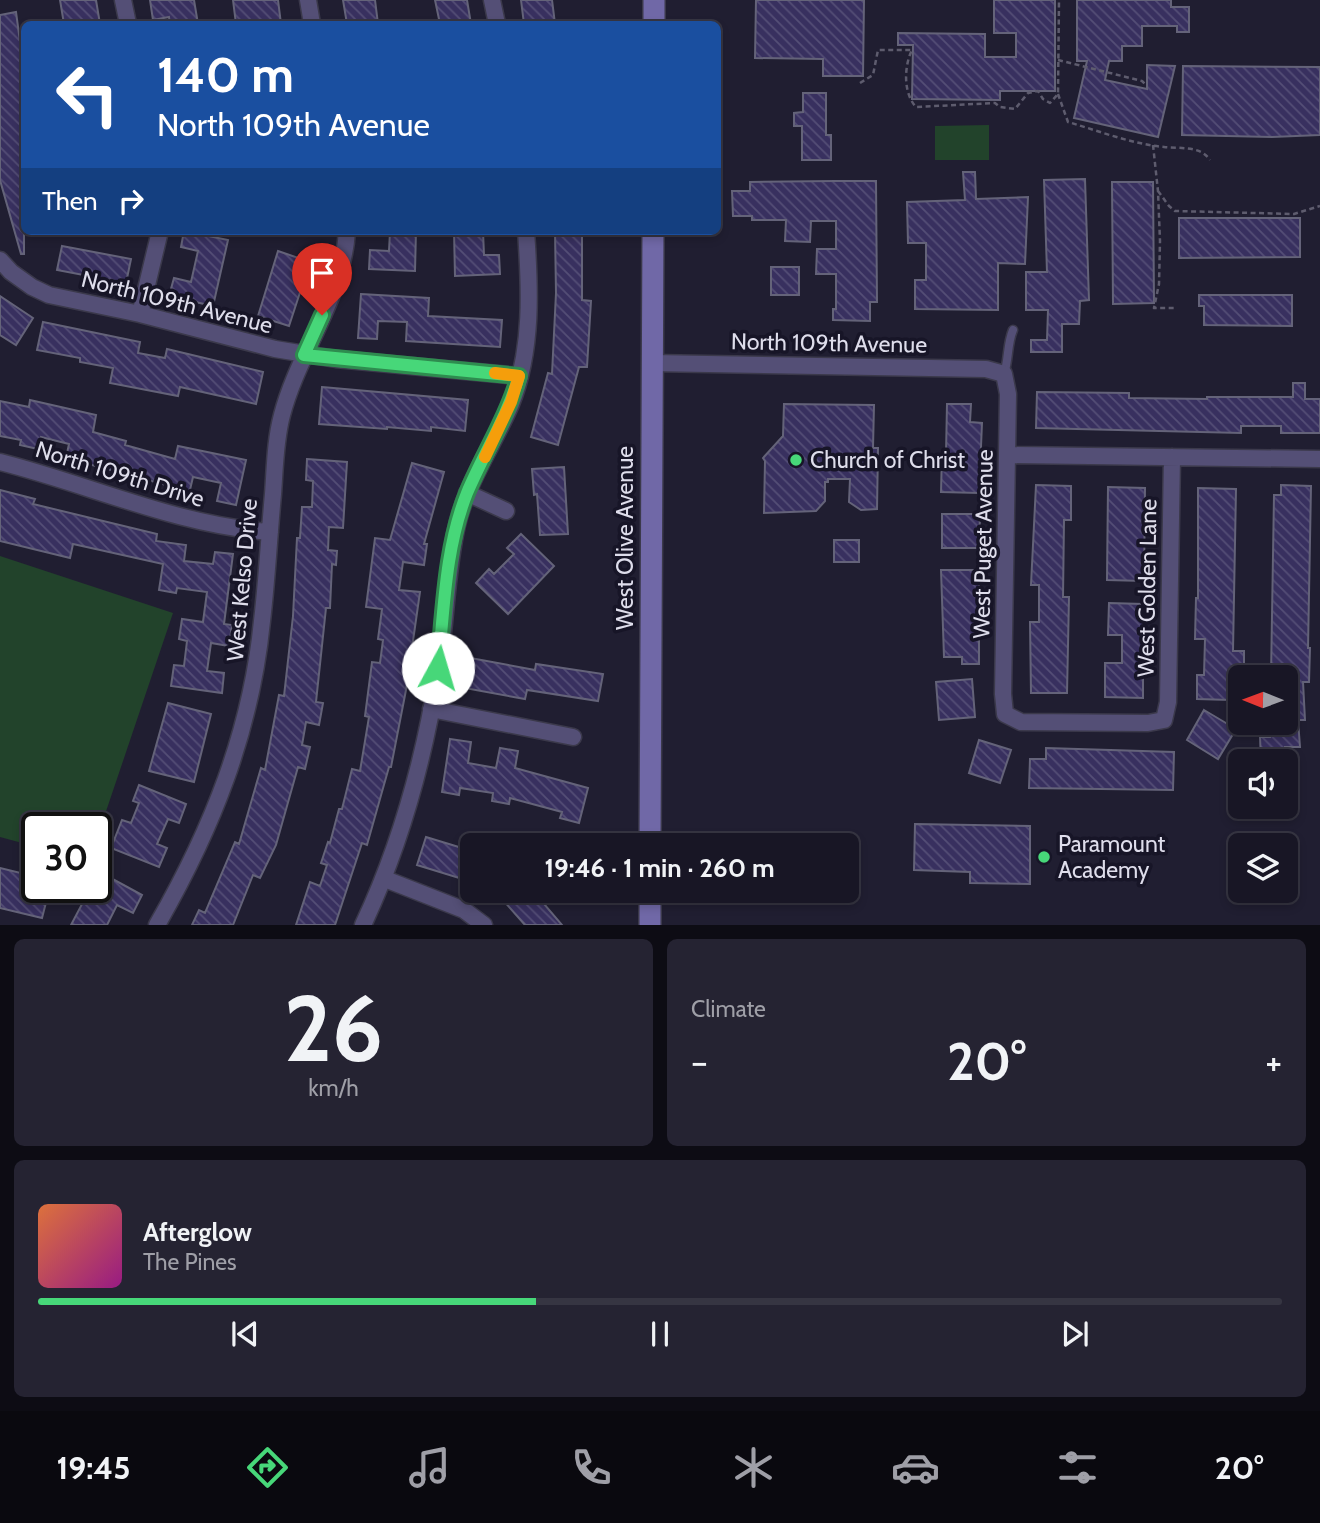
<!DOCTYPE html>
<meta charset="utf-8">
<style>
body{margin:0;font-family:Cabin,sans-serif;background:#252332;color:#f1f3f6;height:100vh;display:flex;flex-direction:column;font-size:26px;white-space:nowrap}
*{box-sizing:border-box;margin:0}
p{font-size:23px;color:#9f9fa7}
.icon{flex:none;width:38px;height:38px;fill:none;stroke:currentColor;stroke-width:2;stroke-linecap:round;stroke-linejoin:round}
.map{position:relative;height:925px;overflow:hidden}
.side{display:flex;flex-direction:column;gap:14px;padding:14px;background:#0d0c14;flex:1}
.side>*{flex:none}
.guide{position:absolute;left:21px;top:21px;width:700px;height:214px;border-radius:10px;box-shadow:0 4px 10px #0003,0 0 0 2px #363542;background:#1a4fa0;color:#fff;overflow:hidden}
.needle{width:46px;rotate:271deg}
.buttons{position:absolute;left:1228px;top:665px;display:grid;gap:14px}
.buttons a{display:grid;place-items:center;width:70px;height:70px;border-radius:10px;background:#181625;box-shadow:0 4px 10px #0003,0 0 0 2px #363542;font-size:35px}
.speed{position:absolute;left:21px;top:812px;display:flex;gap:14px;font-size:35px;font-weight:700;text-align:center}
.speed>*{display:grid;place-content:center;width:91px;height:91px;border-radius:50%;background:#181625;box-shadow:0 4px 10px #0003,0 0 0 2px #363542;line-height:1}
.speed .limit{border:4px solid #111;border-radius:10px;background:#fff;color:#111}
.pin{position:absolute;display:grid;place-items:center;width:60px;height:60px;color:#fff;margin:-72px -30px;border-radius:50% 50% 50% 0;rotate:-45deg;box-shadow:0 0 7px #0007}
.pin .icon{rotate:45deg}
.me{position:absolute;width:77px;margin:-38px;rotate:6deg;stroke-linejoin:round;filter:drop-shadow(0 0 5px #0008)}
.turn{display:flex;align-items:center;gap:24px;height:147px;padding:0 21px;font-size:32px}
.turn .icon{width:91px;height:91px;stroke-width:2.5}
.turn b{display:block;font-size:49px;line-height:60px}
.then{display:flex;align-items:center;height:66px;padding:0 21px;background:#0003;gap:14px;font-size:26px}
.big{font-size:52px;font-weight:700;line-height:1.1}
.side .card{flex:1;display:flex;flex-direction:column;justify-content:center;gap:10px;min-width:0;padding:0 24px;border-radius:10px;background:#252332}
.side .dial{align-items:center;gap:0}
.dial b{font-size:91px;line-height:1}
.song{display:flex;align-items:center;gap:21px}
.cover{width:84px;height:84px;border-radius:10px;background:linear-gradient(135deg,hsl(20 70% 55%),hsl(310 70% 35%))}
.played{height:7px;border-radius:4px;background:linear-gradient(90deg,#47d779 40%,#363542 40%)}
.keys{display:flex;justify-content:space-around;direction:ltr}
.heat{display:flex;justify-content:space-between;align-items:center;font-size:38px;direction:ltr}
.side .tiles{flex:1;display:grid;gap:14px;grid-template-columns:1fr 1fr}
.card:last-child{grid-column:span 2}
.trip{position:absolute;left:460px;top:833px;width:399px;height:70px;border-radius:10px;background:#181625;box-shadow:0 4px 10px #0003,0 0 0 2px #363542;font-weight:700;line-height:70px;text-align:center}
.tabs{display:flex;height:112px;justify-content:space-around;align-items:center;background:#0a090f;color:#9f9fa7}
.tabs .icon{width:49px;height:49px}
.tabs .active{color:#47d779}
.tabs b{font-size:32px;color:#f1f3f6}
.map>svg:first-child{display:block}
.green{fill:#22432b}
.building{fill:url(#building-back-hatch);stroke:#646379;stroke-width:2}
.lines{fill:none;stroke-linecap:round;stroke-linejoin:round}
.lane-casing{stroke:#3b394b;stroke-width:11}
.street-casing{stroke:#3b394b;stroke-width:19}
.secondary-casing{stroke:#3b394b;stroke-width:24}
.path{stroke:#5e5c6e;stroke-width:2.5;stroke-dasharray:5 3.5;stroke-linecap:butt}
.lane{stroke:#544f76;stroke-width:8}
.street{stroke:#544f76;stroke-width:16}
.secondary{stroke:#7068a7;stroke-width:21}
.route-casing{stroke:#2e8c4f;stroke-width:18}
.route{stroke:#47d779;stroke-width:12}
.slow{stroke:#f59e0b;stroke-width:12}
.poi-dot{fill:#47d779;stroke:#171527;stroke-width:2.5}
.labels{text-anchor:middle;stroke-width:7;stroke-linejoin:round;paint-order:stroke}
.street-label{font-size:23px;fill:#deddeb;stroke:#171527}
.poi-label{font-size:23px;fill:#deddeb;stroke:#171527;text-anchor:start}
</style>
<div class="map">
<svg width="1320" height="925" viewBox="0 0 1320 925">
<defs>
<pattern id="building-back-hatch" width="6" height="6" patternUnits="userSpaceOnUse" patternTransform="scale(1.75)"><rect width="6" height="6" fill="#38305f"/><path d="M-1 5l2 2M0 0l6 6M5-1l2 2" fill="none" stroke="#544e76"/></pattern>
</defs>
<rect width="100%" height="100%" fill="#201e31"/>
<!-- green -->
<path class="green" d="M989,125V160H935V126Z
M0,556L173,613L96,841V828H37V847L0,837Z"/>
<!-- building -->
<path class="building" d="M60,0H96L100,24H64Z
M150,0H194L198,24H170L169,17L153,20Z
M233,0H278L281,24H236Z
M343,0H375L378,24H347Z
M435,0H467L471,24H440Z
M521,0H552L555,24H524Z
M756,0H864L863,76H823V59L755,58Z
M994,0H1055V91H1000V100L912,99L913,45H898V33L985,34V57H1016V33H994Z
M1077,0H1171V7H1189V32H1177V26H1142V46H1122V61H1109L1105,80L1147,89V65L1175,66L1158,137L1074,118L1087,61H1077Z
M16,12L24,71V254H21L0,180V15Z
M1183,66L1320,67V135L1272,137L1182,135Z
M803,93H826V135H831V160H802V126H794V113L803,112Z
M963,172H975L976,199L1028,197L1025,264L998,263V310L915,309V280H926V243H908L907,202L965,200Z
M1085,179L1089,300L1080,301L1079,324H1062V352H1031V340H1047L1048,310H1026V272H1047L1044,180Z
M835,181H876L877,302H870V321L833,320V309H836V274H816L817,249H836V221H811L810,242L785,241L786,220H752V216H733L732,191H750V182Z
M1112,182H1153L1154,303L1113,304Z
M1179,218H1300V257L1179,258Z
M184,231L228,240L213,306L169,296L174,278L191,282L198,251L181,247Z
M390,231H416L415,271L369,269L370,250L389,251Z
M454,231H483L484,255H499L500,274L455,276Z
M555,231H582V300L591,301L587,367H579L558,445L531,437L548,373L552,374L556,293Z
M62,246L131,259L126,283L57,270Z
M278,251L310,262L289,326L258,316Z
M771,267H799V295H771Z
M361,294L429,298L428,316L502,320L500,347L406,341L407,322L378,321L377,339L358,338Z
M1199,295H1292V326L1204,325V306H1199Z
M0,296L33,318L16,345L0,335Z
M43,322L140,342L138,353L165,358L167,349L263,372L256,404L180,387L178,396L110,383L113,368L80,362V358L37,350Z
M1293,383H1305V399H1320V433H1281V426H1241V433L1036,428L1037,392L1129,393V398L1207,399V397H1293Z
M322,387L468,400L465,431L431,427V431L387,427V429L319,424Z
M30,400L96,415L93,432L126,441L125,445L175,459L178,446L246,460L236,505L217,501L221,483L193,477L189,494L169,490L170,486L66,458L69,444L41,437L38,449L20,445L21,440L0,436V401L29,407Z
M784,404L874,405L873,448H878L877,509L861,510L849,502L850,479H828V482H825V501L816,511L764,513L765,461L763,458L783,436Z
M947,404H971L970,422L982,423L979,493L941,492L942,454H946Z
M307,459L347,462L343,528L329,527L328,550L337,551L336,565L332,564L330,608H326L316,702L323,703L319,725L306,722L302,745L310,747L305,769L298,767L276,845L260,878L253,875L233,925H192L199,910L205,913L235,842L239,844L261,768L265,770L279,695L284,696L293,616L297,538H300L302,507H312L313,481L306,480Z
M412,463L444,472L424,544H427L424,565L403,562L399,590L420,592L406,690L391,767H389L367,845L362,843L335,925H296L310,882L320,886L327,865L321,863L328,842L330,843L339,809H342L352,769L360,771L369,717L365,716L372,662L380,663L383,640L378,639L382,609L366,607L375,538L390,540Z
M564,467L568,534L540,535L537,494L534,495L532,469Z
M1036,485L1071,486V520H1064L1063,597H1069L1067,693H1031L1030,622H1039V585H1031Z
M1281,485L1311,486L1308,648H1310L1309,682H1303L1305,720H1298L1300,747H1285L1286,761H1261L1260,737H1270L1269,723H1286V677H1271L1274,495H1281Z
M1108,487L1145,488L1144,581L1107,580Z
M1198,488L1236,489L1233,651H1244V668H1231L1230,700L1197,699V675H1204L1205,639H1195L1196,598H1198Z
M0,490L35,499L33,504L157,534L156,541L186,545L184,561L213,564L215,552L233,554L224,624L232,625L229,646L211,643L207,671L224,673L222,693L171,686L174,665L184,666L187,641L179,639L182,619L203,622L207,592L177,588L176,593L159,590L163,564L73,544L70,558L0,541Z
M942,514H980L979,548H942Z
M521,534L554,566L508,614L476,583L489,569L494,574L514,554L507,548Z
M834,540H859V562H834Z
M941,570H979V664H962V657H944Z
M1109,603L1143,604V698L1105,697V663H1122V635H1108Z
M465,657L535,670L536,664L603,674L598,701L527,690L525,699L459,687Z
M972,679L975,717L939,720L936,682Z
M168,703L211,714L194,782L149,771Z
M1204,710L1236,729L1218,759L1187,740Z
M450,739L471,742L468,763L496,768L500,748L518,751L515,768L588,788L579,823L560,818L562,812L510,798L509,804L492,801L493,793L460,788L459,795L442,792Z
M979,740L1011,750L1000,783L969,773Z
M1046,748L1174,752L1173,790L1029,788L1030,759H1046Z
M139,785L186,804L179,823L168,819L157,844L167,848L159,867L111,848L122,820L131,823L139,803L133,801Z
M915,824L1030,826V884L970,883V872L914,870Z
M426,837L472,851V882L417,865Z
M0,868L37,877V887H50L42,918L0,908Z
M96,870L142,895L133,913L117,905L107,925H71L91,887H96Z
M495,891H533L562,925H525Z"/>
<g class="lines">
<defs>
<path id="lane" d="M1004,374C1009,359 1007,344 1013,330"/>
<path id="street" d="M123,0L128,24
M308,0L312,24
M492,0L497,24
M0,260L11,272L32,287L49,295L140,314L275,349L336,359L519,376
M140,314L160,231
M652,363L986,369L1004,374L1008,394L1003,694L1005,714L1021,722L1148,723L1164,720L1168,702L1172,457
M1007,455L1320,459
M0,462C91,485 176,525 270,532
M467,493L506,511
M431,709L573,737
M385,879L464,910L484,925
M157,925C212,829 251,732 262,621C267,579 269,537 273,494C275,468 275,441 282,415C298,353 343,297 347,231
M363,925C401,844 424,760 438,672C446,623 446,573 457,525C467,482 494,444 511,404C533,350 530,287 526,231"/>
<path id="secondary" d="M654,24V0
M650,845L653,231
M650,925V891"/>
</defs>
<!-- lane casing -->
<use href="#lane" class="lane-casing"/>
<!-- street casing -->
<use href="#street" class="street-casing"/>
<!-- secondary casing -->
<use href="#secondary" class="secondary-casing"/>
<!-- path -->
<path class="path" d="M1058,60L1142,81L1145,84
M860,83L873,75L878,50H912C904,66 903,93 916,107L995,103L1000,107L1015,109L1028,93L1038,91L1043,99L1050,103L1058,94L1059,0
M1058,94L1068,122C1099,131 1132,144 1164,147C1180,149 1200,145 1210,160
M1153,145L1158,191L1160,241L1159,284L1154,308H1174
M1158,191L1169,206L1175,211L1294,214L1320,206"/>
<!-- lane -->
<use href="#lane" class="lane"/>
<!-- street -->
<use href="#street" class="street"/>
<!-- secondary -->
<use href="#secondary" class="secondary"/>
</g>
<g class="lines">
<defs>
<path id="route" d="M322,315L304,355L519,376C507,417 484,453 467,493C445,548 444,610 438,668"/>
</defs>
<!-- route casing -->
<use href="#route" class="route-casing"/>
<!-- route -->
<use href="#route" class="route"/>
<!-- slow -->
<path class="slow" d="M485,457L511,402L519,376L495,373"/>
</g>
<!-- markers -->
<g class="poi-dot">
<circle cx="796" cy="460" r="7"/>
<circle cx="1044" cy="857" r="7"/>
</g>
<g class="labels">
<!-- street labels -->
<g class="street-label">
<text transform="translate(177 302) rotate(14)" y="8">North 109th Avenue</text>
<text transform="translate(829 343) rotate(1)" y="8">North 109th Avenue</text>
<text transform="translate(120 474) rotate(17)" y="8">North 109th Drive</text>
<text transform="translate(625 538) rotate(-90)" y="8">West Olive Avenue</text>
<text transform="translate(983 544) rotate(-89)" y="8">West Puget Avenue</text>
<text transform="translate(242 580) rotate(-85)" y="8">West Kelso Drive</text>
<text transform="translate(1147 588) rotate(-89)" y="8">West Golden Lane</text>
</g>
<!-- poi labels -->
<g class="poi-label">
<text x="810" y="468">Church of Christ</text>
<text x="1058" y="852">Paramount<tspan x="1058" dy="26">Academy</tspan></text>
</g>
</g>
</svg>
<div class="buttons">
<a><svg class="needle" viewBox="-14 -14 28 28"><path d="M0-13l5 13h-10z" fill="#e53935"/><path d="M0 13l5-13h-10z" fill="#9f9fa7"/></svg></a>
<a><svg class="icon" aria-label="sound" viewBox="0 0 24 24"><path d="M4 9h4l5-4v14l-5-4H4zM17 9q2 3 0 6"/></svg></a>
<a><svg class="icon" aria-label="layers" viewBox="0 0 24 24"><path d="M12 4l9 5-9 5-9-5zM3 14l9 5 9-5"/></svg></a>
</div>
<div class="speed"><div class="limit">30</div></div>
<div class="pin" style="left:322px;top:315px;background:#d93025"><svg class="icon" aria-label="arrive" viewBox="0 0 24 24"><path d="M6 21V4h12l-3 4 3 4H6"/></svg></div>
<svg class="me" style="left:438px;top:668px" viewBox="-20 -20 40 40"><circle r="19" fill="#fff"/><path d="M0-13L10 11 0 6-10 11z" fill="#47d779"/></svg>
<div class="trip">19:46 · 1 min · 260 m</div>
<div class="guide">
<div class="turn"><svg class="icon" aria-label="left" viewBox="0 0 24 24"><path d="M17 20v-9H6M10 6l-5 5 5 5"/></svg><div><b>140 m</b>North 109th Avenue</div></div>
<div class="then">Then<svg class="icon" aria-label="right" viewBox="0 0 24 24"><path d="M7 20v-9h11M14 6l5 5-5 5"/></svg></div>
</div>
</div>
<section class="side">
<div class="tiles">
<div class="card dial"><b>26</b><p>km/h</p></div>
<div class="card"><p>Climate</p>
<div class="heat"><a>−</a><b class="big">20°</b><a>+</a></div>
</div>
<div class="card">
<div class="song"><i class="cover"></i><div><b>Afterglow</b><p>The Pines</p></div></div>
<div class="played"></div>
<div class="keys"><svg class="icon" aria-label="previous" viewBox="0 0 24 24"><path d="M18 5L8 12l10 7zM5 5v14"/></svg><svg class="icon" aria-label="pause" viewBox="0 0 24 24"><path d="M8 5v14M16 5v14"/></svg><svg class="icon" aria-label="next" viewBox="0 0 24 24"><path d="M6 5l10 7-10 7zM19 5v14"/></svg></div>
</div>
</div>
</section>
<nav class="tabs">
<b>19:45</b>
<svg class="icon active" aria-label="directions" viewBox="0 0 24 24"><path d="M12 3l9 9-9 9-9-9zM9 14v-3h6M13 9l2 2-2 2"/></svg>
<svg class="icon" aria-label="music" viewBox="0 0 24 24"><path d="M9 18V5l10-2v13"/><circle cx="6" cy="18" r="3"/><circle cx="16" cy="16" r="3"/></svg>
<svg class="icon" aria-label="phone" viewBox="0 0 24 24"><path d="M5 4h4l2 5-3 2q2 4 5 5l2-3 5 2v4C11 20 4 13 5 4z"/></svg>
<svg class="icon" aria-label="climate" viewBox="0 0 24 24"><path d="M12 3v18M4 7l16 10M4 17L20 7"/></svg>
<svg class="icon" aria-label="car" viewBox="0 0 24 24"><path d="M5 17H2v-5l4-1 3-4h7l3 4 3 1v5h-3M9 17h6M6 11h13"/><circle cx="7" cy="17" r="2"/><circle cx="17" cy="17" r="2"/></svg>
<svg class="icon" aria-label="filters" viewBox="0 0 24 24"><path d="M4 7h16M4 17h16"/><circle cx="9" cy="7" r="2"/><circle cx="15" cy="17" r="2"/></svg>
<b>20°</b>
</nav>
